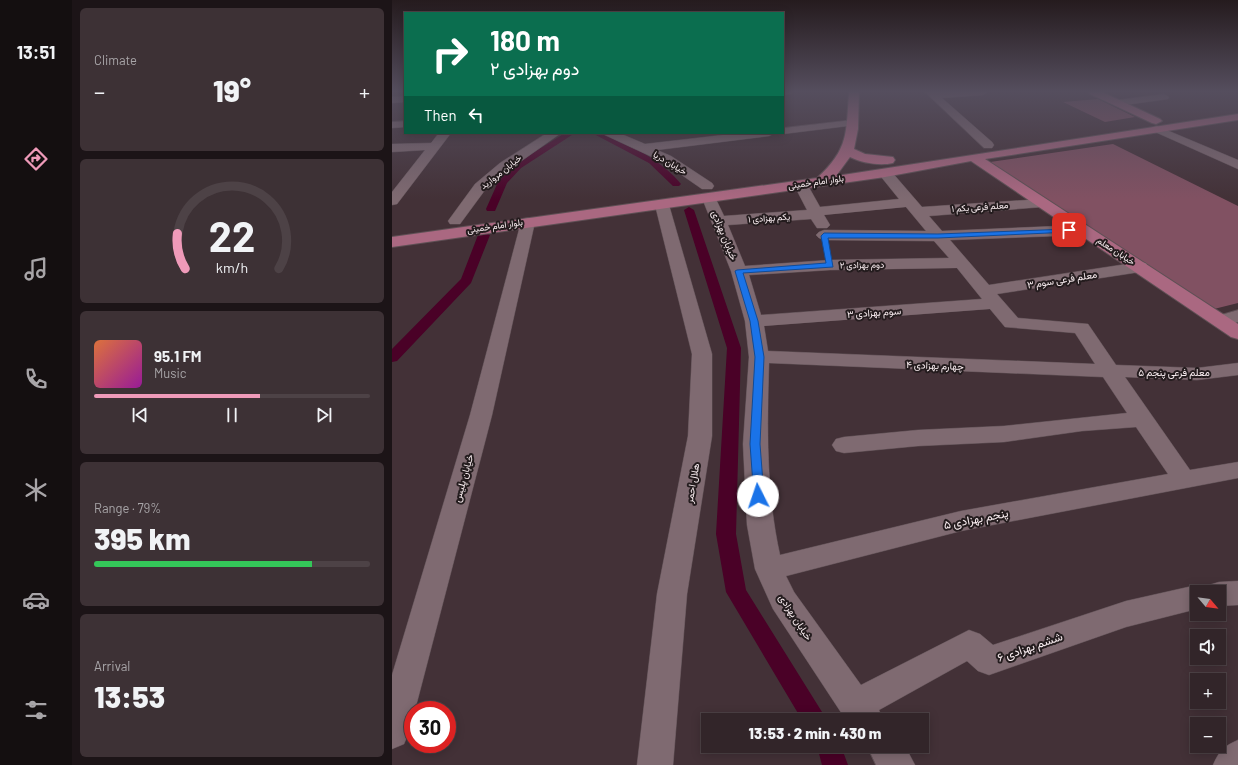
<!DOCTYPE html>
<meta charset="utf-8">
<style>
body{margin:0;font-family:Barlow,Vazirmatn,sans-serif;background:#3d3135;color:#f1f3f6;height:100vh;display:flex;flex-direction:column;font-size:15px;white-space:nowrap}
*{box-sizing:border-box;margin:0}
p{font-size:13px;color:#a8a5a8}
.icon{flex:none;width:22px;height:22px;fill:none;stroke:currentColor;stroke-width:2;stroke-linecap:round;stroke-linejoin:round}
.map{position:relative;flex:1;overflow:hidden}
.side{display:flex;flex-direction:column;gap:8px;padding:8px;background:#1c1417;width:320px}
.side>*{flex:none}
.top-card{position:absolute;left:12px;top:12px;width:380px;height:122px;border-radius:0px;box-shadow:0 2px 10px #0003,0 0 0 1px #4d4246;background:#0b6e4f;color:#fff;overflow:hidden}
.needle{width:26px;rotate:119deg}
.fabs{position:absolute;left:798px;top:585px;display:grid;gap:8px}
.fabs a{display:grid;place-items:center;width:36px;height:36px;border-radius:0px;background:#322529;box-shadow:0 2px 10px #0003,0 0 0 1px #4d4246;font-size:20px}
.speed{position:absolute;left:12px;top:701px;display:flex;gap:8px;font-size:20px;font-weight:700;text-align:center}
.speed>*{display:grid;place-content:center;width:52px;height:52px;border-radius:50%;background:#322529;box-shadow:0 2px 10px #0003,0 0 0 1px #4d4246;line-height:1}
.speed .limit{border:6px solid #d22;background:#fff;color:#111}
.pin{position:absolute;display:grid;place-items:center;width:34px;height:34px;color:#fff;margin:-17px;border-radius:8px;box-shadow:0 2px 6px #0006}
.me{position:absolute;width:44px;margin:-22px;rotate:356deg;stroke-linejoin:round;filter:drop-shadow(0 0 3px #0008)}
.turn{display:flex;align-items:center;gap:14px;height:84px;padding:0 20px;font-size:18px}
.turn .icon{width:52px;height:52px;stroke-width:2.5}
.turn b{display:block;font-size:28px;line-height:34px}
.then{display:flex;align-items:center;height:38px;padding:0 20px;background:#0003;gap:8px;font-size:15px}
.big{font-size:30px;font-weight:800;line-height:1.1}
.side .widget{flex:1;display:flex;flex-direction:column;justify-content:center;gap:6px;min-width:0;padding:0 14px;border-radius:6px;background:#3d3135}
.side .dial{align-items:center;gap:0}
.dial svg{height:104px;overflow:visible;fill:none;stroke:#4d4246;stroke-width:7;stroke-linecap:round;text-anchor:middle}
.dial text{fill:#f1f3f6;stroke:none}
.song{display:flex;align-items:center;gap:12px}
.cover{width:48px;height:48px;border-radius:6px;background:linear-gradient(135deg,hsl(20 70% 55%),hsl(300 70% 35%))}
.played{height:4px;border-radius:2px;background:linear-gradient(90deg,#ef9ab9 60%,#4d4246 60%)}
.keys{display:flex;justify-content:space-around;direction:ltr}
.heat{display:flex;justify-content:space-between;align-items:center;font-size:22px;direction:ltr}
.charge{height:6px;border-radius:3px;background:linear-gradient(90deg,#34c759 79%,#4d4246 0)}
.trip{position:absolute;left:309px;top:713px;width:228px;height:40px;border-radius:0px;background:#322529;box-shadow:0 2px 10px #0003,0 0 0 1px #4d4246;font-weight:800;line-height:40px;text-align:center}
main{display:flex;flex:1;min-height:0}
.tabs{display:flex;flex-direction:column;width:72px;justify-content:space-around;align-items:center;background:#140f10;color:#a8a5a8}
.tabs .icon{width:28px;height:28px}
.tabs .on{color:#ef9ab9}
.tabs b{font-size:18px;color:#f1f3f6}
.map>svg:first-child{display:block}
.green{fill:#815162}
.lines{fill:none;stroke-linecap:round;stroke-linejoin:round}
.canal{fill:#4a0127;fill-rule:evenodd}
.minor-casing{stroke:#5f5055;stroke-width:1}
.major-casing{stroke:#5f5055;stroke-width:2}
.minor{fill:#7f6a71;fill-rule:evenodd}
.major{fill:#aa6881;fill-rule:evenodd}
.route{fill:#1a73e8;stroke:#114b97}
.labels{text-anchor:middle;stroke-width:4;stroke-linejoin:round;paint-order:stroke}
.far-street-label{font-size:9px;fill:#faeef1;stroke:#241c1e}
.street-label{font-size:10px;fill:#faeef1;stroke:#241c1e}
.near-street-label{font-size:12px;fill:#faeef1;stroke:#241c1e}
</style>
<main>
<nav class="tabs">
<b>13:51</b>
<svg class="icon on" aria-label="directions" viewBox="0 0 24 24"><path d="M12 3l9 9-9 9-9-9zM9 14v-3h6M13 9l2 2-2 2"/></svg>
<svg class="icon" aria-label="music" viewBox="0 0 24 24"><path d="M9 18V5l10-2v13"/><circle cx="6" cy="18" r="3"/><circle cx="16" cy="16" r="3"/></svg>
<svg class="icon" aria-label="phone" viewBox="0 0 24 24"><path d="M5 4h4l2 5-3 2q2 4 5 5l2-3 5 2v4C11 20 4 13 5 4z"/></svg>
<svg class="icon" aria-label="climate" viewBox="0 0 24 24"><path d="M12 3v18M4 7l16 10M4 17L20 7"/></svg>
<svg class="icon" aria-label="car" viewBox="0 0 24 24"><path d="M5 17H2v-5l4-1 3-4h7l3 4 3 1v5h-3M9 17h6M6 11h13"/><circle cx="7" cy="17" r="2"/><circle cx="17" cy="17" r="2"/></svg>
<svg class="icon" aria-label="filters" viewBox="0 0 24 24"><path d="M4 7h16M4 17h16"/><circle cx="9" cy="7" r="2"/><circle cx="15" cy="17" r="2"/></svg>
</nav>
<section class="side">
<div class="widget"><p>Climate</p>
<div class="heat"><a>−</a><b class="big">19°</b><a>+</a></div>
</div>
<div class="widget dial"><svg viewBox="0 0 100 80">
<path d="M14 69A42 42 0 1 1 86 69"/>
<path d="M14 69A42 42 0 0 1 8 42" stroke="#ef9ab9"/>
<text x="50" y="56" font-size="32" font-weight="700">22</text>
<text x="50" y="72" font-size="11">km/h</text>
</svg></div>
<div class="widget">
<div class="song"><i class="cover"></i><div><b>95.1 FM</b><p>Music</p></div></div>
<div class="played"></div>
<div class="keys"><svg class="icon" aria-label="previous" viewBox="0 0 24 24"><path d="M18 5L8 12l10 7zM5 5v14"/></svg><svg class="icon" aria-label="pause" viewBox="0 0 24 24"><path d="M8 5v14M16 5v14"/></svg><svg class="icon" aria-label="next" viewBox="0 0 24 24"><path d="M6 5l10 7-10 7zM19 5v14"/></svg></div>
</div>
<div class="widget"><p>Range · 79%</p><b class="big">395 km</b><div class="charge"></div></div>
<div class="widget"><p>Arrival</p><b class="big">13:53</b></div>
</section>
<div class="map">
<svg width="846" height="765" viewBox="0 0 846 765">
<rect width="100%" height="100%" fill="#433137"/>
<!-- green -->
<path class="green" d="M706,99L743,117L713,122L671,102Z
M721,144L846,206V303L822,309L598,162Z"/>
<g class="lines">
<!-- canal -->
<path class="canal" d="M173,133H183L129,168L115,183L103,211H95L94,209L106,182L123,164Z
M200,133C225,133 274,164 289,184L287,186H281L257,163Z
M297,207L302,210L349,348L344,534L354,590L435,720H410L334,592L324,534L335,348L292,210Z
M92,232L98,235L79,283L5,361L0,362V349L69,279L86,235Z
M425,746H449L456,765H430Z"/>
<defs>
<path id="minor" d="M391,92H400L399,94L391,95Z
M533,92H596L591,95L550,98L600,142L602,145L600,148H592Z
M772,94L777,97L776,99L726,106L721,103L726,100Z
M13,96V102L0,103V97Z
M460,120L464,121L466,123L464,125L391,134L387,133H391V128Z
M13,121V127L0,128V122Z
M765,126L846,160V169L761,131L759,129L761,127Z
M47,133H59L5,204L0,205V192L33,150L0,152V144L39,143Z
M155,133H169L118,169L93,190L68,224H58L56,221L83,184L108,163Z
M211,133H227L253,144L348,133H383L377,136L265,150L279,156L320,183L322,186L320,189H310L271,162L213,135Z
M493,169L498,170L530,207L650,199L655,200L657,203L655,206L650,207L537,216L550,231L691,225L696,227L699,230L696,233L691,235L558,240L597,285L748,262L754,263L756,267L754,271L748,272L605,294L626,318L696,324L724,365L805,368L846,363V375L805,380L733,377L798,470L846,462V478L569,531L394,576L402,592L469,685L577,630L588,634L601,645L734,601L805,585L815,588L817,585L827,582L846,581V605L827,606V592H805V609L734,627L597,675L586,671L575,661L487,710L491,720H454L381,609L363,569L355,525L351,444L357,357L353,321L339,271L310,198L312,195H322L332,216L415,210L402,185L404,182H414L428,207L507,199L486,173ZM514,207L534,231L432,230L427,232L424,235L427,238L432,240L542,241L557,258L438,260L353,266L336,225L419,219L425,228H435L438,225L432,215ZM565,268L590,299L369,315L357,275L438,270ZM598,309L613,327L683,333L703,364L376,351L372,326ZM377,363L711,377L735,413L612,426L526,430L452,437L444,439L440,445L444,451L452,453L526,446L612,442L690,431L744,427L776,474L569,511L388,555C374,492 375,428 377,363Z
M270,201L275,202L277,205L320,354V436L295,594L281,765H245L265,594L296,436L300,354L263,205L265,202Z
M136,218L141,219L143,222L100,415L23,710H21L17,732L12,744L0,749V675L78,415L129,222L131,219Z
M846,310V322L829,327L822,325L820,321L822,317Z
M846,740V765H821C827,751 832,746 846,740Z
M475,746H513L523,765H484Z"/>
<path id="major" d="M457,92H467L466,129L462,149L473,154L501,157L503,160L501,163C488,166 470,163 458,157L444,176L846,114V120L593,159L846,324V339L839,337L579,161L493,177L0,247V237L425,178C457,149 454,133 457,92Z
M697,92H710L768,119L770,121L764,124L760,123L698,94Z"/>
</defs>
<!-- minor casing -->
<use href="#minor" class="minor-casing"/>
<!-- major casing -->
<use href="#major" class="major-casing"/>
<!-- minor -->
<use href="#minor" class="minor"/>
<!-- major -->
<use href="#major" class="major"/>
</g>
<!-- sky -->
<linearGradient id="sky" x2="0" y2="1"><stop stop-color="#251b1e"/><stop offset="0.46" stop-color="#554e5e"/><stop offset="1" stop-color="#554e5e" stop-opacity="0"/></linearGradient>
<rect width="846" height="199" fill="url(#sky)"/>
<!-- route -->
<path class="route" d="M677,229H679V232L546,238H436L441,267L351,273L366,321L372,357L368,444L372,496L370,498H362L358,444L363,357L358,321L343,271L345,270L434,263L429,236L432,233L546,234Z"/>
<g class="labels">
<!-- far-street labels -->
<g class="far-street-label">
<text transform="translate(278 163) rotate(31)" y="3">خیابان دریا</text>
<text transform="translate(109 172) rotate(-38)" y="3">خیابان مروارید</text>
<text transform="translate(424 182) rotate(-8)" y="3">بلوار امام خمینی</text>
<text transform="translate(588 207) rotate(-4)" y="3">معلم فرعی یکم ۱</text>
<text transform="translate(377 218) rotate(-4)" y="3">یکم بهزادی ۱</text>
<text transform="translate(103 226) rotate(-8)" y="3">بلوار امام خمینی</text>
<text transform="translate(724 251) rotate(33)" y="3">خیابان معلم</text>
<text transform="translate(470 265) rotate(-1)" y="3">دوم بهزادی ۲</text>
</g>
<!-- street labels -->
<g class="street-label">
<text transform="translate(333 235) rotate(68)" y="4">خیابان بهزادی</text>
<text transform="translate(670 279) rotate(-9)" y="4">معلم فرعی سوم ۳</text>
<text transform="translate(482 312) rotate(-4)" y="4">سوم بهزادی ۳</text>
<text transform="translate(543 365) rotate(2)" y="4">چهارم بهزادی ۴</text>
<text x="782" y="376">معلم فرعی پنجم ۵</text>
<text transform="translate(71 478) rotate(-74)" y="4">خیابان پلیس</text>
<text transform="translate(300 483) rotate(-80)" y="4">هلال احمر</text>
<text transform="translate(404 617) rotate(57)" y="4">خیابان بهزادی</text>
</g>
<!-- near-street labels -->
<g class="near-street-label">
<text transform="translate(584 519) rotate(-11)" y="4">پنجم بهزادی ۵</text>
<text transform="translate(638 647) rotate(-19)" y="4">ششم بهزادی ۶</text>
</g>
</g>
</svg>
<div class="fabs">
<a><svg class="needle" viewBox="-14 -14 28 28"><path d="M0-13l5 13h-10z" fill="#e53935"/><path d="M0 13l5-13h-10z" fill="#a8a5a8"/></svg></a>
<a><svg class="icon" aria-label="sound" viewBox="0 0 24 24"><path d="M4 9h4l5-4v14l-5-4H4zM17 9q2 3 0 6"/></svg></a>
<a>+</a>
<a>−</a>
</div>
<div class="speed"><div class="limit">30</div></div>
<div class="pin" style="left:677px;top:230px;background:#d93025"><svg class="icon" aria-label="arrive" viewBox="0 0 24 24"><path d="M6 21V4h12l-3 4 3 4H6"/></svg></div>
<svg class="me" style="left:366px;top:496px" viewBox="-20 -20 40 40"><circle r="19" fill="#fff"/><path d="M0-13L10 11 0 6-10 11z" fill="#1a73e8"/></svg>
<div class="trip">13:53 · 2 min · 430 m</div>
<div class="top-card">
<div class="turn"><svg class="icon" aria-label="right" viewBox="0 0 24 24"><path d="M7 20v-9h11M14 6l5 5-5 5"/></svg><div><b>180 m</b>دوم بهزادی ۲</div></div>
<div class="then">Then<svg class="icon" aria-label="left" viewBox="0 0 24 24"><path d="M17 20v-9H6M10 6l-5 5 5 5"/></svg></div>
</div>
</div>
</main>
